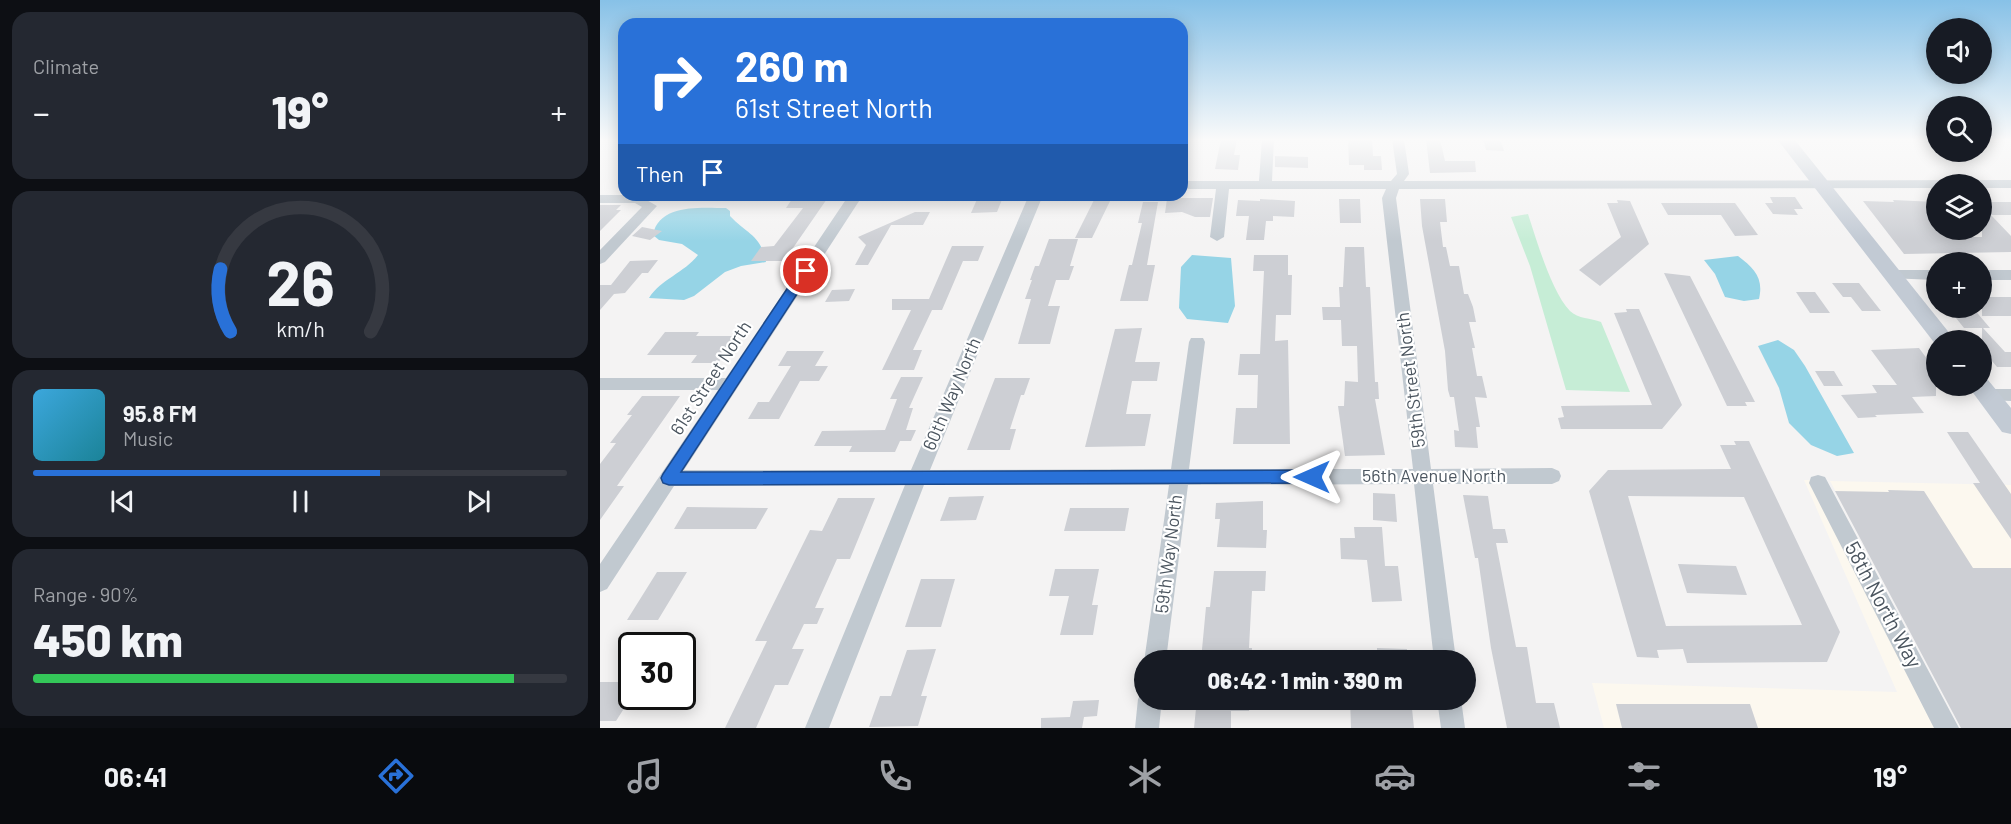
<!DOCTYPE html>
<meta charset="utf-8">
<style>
body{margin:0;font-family:Barlow,sans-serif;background:#242831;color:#f1f3f6;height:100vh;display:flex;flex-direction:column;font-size:22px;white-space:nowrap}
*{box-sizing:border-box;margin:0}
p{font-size:20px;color:#9ea1a6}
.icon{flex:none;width:33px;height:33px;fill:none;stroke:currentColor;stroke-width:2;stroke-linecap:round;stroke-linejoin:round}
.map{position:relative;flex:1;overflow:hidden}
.panel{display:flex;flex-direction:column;gap:12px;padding:12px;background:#0d0f14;width:600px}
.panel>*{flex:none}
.hud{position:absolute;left:18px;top:18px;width:570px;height:183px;border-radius:18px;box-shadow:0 3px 15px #0003;background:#2971d8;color:#fff;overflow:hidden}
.fabs{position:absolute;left:1326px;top:18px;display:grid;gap:12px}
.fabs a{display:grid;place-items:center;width:66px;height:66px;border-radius:50%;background:#171b24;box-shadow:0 3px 15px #0003;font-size:30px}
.speed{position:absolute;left:18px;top:632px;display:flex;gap:12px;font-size:30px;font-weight:700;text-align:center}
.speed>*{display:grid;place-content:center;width:78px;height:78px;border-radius:50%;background:#171b24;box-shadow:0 3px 15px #0003;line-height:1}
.speed .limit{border:3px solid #111;border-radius:9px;background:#fff;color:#111}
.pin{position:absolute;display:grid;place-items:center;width:51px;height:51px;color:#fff;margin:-26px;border:3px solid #fff;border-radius:50%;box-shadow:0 2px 6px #0007}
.me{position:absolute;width:66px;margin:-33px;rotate:270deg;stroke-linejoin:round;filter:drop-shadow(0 0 4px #0008)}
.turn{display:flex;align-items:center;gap:21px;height:126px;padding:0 18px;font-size:27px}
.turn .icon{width:78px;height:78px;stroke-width:2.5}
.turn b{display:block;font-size:42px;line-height:51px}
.then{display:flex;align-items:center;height:57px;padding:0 18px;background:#0003;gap:12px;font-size:22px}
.big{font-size:45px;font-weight:800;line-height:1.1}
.panel .tile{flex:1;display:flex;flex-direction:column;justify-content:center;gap:9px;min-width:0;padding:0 21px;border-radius:18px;background:#242831}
.panel .dial{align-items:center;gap:0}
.dial svg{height:156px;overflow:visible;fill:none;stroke:#363941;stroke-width:7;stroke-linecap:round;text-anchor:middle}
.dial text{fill:#f1f3f6;stroke:none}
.song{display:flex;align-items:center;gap:18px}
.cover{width:72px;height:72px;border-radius:9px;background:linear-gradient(135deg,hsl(200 70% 55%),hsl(190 70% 35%))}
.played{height:6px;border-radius:3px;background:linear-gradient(90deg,#2971d8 65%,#363941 65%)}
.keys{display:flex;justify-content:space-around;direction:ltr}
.heat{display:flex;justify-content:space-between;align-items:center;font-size:33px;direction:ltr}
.charge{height:9px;border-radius:4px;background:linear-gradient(90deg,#34c759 90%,#363941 0)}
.trip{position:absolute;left:534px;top:650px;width:342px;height:60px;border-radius:30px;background:#171b24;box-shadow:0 3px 15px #0003;font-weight:800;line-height:60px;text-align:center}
.tab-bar{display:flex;height:96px;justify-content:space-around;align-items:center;background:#090b0e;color:#9ea1a6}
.tab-bar .icon{width:42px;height:42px}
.tab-bar .current{color:#2971d8}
.tab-bar b{font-size:27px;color:#f1f3f6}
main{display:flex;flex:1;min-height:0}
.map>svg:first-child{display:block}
.commercial{fill:#fcf8ef}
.green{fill:#c6edd6}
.water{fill:#96d4e6}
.building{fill:#cdcfd4;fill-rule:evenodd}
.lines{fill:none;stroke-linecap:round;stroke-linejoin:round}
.street{fill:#c1c9d0;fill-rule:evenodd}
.secondary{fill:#c2cad4;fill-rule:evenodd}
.route{fill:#2971d8;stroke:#1b498c;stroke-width:1.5}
.labels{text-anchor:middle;stroke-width:4.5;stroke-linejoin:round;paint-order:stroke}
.street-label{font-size:18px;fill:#4b555f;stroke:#fff}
.near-street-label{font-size:21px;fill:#4b555f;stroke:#fff}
</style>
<main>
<section class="panel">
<div class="tile"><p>Climate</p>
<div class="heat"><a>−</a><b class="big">19°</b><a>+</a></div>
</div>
<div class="tile dial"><svg viewBox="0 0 100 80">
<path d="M14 69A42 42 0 1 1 86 69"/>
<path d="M14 69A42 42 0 0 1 9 37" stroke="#2971d8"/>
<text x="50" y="56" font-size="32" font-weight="700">26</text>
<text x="50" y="72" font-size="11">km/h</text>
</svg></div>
<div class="tile">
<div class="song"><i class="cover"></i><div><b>95.8 FM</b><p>Music</p></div></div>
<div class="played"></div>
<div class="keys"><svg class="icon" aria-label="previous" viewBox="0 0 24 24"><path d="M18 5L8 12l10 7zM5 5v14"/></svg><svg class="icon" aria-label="pause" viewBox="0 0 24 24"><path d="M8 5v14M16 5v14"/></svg><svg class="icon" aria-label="next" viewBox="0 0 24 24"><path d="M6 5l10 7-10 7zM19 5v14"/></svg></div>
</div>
<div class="tile"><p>Range · 90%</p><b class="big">450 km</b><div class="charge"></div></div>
</section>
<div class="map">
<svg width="1411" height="728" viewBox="0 0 1411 728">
<rect width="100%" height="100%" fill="#f4f3f3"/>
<!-- commercial -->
<path class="commercial" d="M1204,480H1212L1340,728H1004L992,683L1297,692Z
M1230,481L1411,485V728L1330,666Z"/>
<!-- green -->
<path class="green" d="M928,214C937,241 951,291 970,311C978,319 991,318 1001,322L1030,392L966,390L930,266L911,217Z"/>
<!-- water -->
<path class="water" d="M126,208L130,211V216C147,234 161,235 166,262L141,266L125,272L94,296L84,300L49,298C61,279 84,273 98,255L82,244L59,240L53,235C59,203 102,208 126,208Z
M592,255L631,258L635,306L628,323L587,319L579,308L581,267Z
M1138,256C1154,268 1164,278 1159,299L1144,301L1125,297L1115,274L1104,260Z
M1178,340L1194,350L1205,366L1254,453L1237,456L1211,445L1189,423L1179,388L1158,346Z"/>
<!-- building -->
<path class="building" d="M621,139H637L634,155H640L638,170L615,169Z
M748,139H772L773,156H781L782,170H764V165H749Z
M826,139H840L845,161H875L876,172L830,173Z
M883,139H900L904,151L886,150Z
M675,156L708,157V168L675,167Z
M194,196H229L184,261H151L161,247L174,246L203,208H186Z
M378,197H403L397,212L371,213Z
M1170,197H1195L1203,209H1194L1198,215L1173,214L1165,203H1173Z
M495,198L511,199L492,238H475Z
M582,198H613L610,217H595L582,212L565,213L567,199Z
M660,199L695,201L694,217L673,216V221H666L664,240H646L649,216H636L638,200L660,201Z
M739,199H760L761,223H740Z
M820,199H845L847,222H840L843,247H846L850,266H859L864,294H868L873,307L876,322H869L875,348H872L877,376H882L887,398L875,397L880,427H876L878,448L855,447L854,430L859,431L854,397H850L848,390L845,351L822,226Z
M1017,200L1030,201L1049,244L1000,286L979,270L1021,237L1007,203H1018Z
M1293,200L1336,202V230H1345L1352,237H1382V202H1411V215H1391L1411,236V252L1304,254L1263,201L1294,202Z
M543,202H558L547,265H555L548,301H520L529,265H532L542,223H538Z
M1061,203H1135L1158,235L1135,236L1121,215H1068Z
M0,205H21L16,210H21L0,231Z
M315,212H330L323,225H291L268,265H255L266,245L258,237Z
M42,227L62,231L50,240L32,236Z
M449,239H478L470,266H474L469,280H456L448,306H460L450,344H418L431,299H425L432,280H430L435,266H439Z
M352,246H384L378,261H363L342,310H332L313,350H322L314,370H282L311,310H292V299H329Z
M745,247H764L766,287H770L775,382H778L779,399H775L785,455L745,456L738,406H744L745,381L758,382L757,346H742L741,320H723L722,307H740L739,287H743Z
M654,255H688V275H692L691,315H676L675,341L688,340L690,444H633L636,408H657L658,375H638L640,354H660L664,271H653Z
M58,260L48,273H42L25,293L14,294L0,310V285H11L30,261Z
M1064,273L1090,276L1155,402H1145L1147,406H1127Z
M1232,283H1259L1281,311H1262L1251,297H1243Z
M255,289L249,301L225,302L232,290Z
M1196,292H1215L1230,313H1210Z
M1382,297H1411V316H1382Z
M1348,308H1373L1390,328H1383L1405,352H1411V367H1397L1382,349V328H1364Z
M1026,309H1039L1082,405L1062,429H961L958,418L964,417L961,406L1052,405L1014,313L1027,312Z
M542,328L535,362H560L557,381H532L526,414H551L545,446L485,447L515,329Z
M65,332H99L96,336H137L118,363H91L97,355H47Z
M1319,348L1336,371V396L1312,397L1324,413L1275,415L1277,417L1258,418L1241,395L1277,393L1272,385H1297L1271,350Z
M187,351H224L215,366H228L219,381H200L179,419H148L158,402H169L191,366H178Z
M1215,371H1234L1243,386H1224Z
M301,377H323L309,408H313L306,430H316L311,441H300L295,452H249L252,446H214L222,431L285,430L297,399H290Z
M395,378H430L424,395H421L410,429H416L410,450H367Z
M42,396H80L17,486H24L0,520V464L16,443H10L32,415H27Z
M1347,432H1368L1411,494V539L1373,483H1380Z
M1134,441H1149L1240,632L1227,662L1087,663L1083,649L1057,650L1059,658L1037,657L989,491L1008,470L1131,469L1120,445H1136ZM1028,496L1144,497L1202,625L1066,626Z
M1288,490L1324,491L1373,568H1411V728H1361L1235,491L1289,492Z
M773,493L795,494L797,522L773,520Z
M863,495L888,496L893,529H905L908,543H896L916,647H927L936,703H954L960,728H907L891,648L878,558H875Z
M384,496L376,520L340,521L349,497Z
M238,498H275L250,559H237L215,608H224L217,624H204L192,649H204L188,685H175L156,728H125L167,641H155L210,530L222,531Z
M663,501V530H667L666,548L617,547L620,519H615L616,503Z
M87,507L168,508L156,529H74Z
M470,508H529L525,531H464Z
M754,527H782L785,566H798L802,601L772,602L767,560L741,559L740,538H755Z
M1078,564L1136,566L1147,595L1087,593Z
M455,569H499L492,605H498L493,635H460L469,596H449Z
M614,571H666L665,591H652L649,648H652L651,660H601L606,607H610Z
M57,572H87L58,620H27Z
M321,579H355L341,627H305Z
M777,648L807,649V660H777Z
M336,649L321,696H327L318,726L269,727L280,696H291L307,650Z
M0,682H32V696L16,721H0Z
M597,699H650L649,711H631V728H594Z
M750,699H811L814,728H751Z
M499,700L497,716L484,717L482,728H441V718L470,717L473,701Z
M1016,704H1150L1158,728H1022Z"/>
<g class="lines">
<!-- street -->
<path class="street" d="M662,139H674L672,181H791L797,174L792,139H804L809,174L804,181L1411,180V188H1382V184H1336V188L799,189L796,198L831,469L952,468L959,471L961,476L959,481L952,484H833L856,660H834L814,484L588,485L566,660L544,662L569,485H324L229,728H205L305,485L74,486L7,589L0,592V564L118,390H0V378H126L249,195H263L84,470H311L429,195H443L330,470L571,469L589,342L591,338H603L605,342L589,469H813L782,198L786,189H629L624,237L617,241L610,237L616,189H582V181H659Z
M0,195H38L57,206L5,262L0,264V250L42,207L35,203H0Z
M1292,270H1336V280L1287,278L1285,275Z
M1382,270H1411V280H1382Z
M1387,389H1411V401L1381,400L1378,395L1381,390Z
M1218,475L1225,477L1359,728H1334L1209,483L1211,477Z
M544,690V699H562L559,728H535L538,699Z
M837,699H861L865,728H841Z"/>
<!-- secondary -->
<path class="secondary" d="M1177,139H1194L1355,340H1336V345Z
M1382,378L1388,380L1411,408V434L1402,432L1368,386H1382Z"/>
</g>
<!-- sky -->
<linearGradient id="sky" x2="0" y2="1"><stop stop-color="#87c1e7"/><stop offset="0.58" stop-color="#fafafa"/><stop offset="1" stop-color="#fafafa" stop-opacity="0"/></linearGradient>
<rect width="1411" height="241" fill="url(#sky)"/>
<!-- route -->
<path class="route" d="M206,267L212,271L81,472L712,470L717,472L720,477L717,481L712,483L69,485L63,483L61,478L63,474L201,268Z"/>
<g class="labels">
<!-- street labels -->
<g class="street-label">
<text transform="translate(111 378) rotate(-57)" y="6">61st Street North</text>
<text transform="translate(811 380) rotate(-97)" y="6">59th Street North</text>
<text transform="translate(352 394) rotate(-67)" y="6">60th Way North</text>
<text x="834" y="482">56th Avenue North</text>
<text transform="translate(569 554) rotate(-83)" y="6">59th Way North</text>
</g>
<!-- near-street labels -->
<g class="near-street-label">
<text transform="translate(1283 605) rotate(62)" y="7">58th North Way</text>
</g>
</g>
</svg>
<div class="fabs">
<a><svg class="icon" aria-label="sound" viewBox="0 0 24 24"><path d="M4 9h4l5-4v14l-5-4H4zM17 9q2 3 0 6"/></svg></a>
<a><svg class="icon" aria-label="search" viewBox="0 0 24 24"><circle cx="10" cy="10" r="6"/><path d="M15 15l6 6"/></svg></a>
<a><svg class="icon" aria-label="layers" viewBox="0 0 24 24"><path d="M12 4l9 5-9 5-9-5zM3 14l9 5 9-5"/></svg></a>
<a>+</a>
<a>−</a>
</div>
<div class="speed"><div class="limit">30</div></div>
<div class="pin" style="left:206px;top:271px;background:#d93025"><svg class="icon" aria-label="arrive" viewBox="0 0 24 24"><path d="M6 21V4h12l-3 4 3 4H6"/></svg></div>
<svg class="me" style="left:712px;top:477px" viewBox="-20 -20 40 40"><path d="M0-17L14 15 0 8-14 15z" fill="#2971d8" stroke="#fff" stroke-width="4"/></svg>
<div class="trip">06:42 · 1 min · 390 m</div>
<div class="hud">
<div class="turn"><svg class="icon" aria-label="right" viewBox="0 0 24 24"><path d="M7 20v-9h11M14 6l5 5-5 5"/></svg><div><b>260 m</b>61st Street North</div></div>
<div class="then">Then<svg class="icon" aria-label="arrive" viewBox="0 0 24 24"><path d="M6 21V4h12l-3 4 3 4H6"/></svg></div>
</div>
</div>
</main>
<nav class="tab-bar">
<b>06:41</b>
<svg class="icon current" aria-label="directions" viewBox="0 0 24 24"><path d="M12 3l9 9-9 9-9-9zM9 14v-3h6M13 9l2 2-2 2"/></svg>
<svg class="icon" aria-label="music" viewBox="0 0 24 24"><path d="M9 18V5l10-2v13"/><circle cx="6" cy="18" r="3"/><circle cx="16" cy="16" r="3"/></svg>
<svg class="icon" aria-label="phone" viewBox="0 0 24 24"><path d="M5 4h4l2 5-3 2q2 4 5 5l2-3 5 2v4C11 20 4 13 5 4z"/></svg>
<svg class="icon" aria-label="climate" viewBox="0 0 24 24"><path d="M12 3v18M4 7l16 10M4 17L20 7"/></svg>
<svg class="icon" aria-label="car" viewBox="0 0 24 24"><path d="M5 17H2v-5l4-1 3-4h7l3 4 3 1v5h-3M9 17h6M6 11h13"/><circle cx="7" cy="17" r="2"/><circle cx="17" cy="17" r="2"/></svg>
<svg class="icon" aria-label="filters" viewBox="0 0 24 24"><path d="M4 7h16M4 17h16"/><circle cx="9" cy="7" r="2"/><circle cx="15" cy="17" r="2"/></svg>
<b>19°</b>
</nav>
